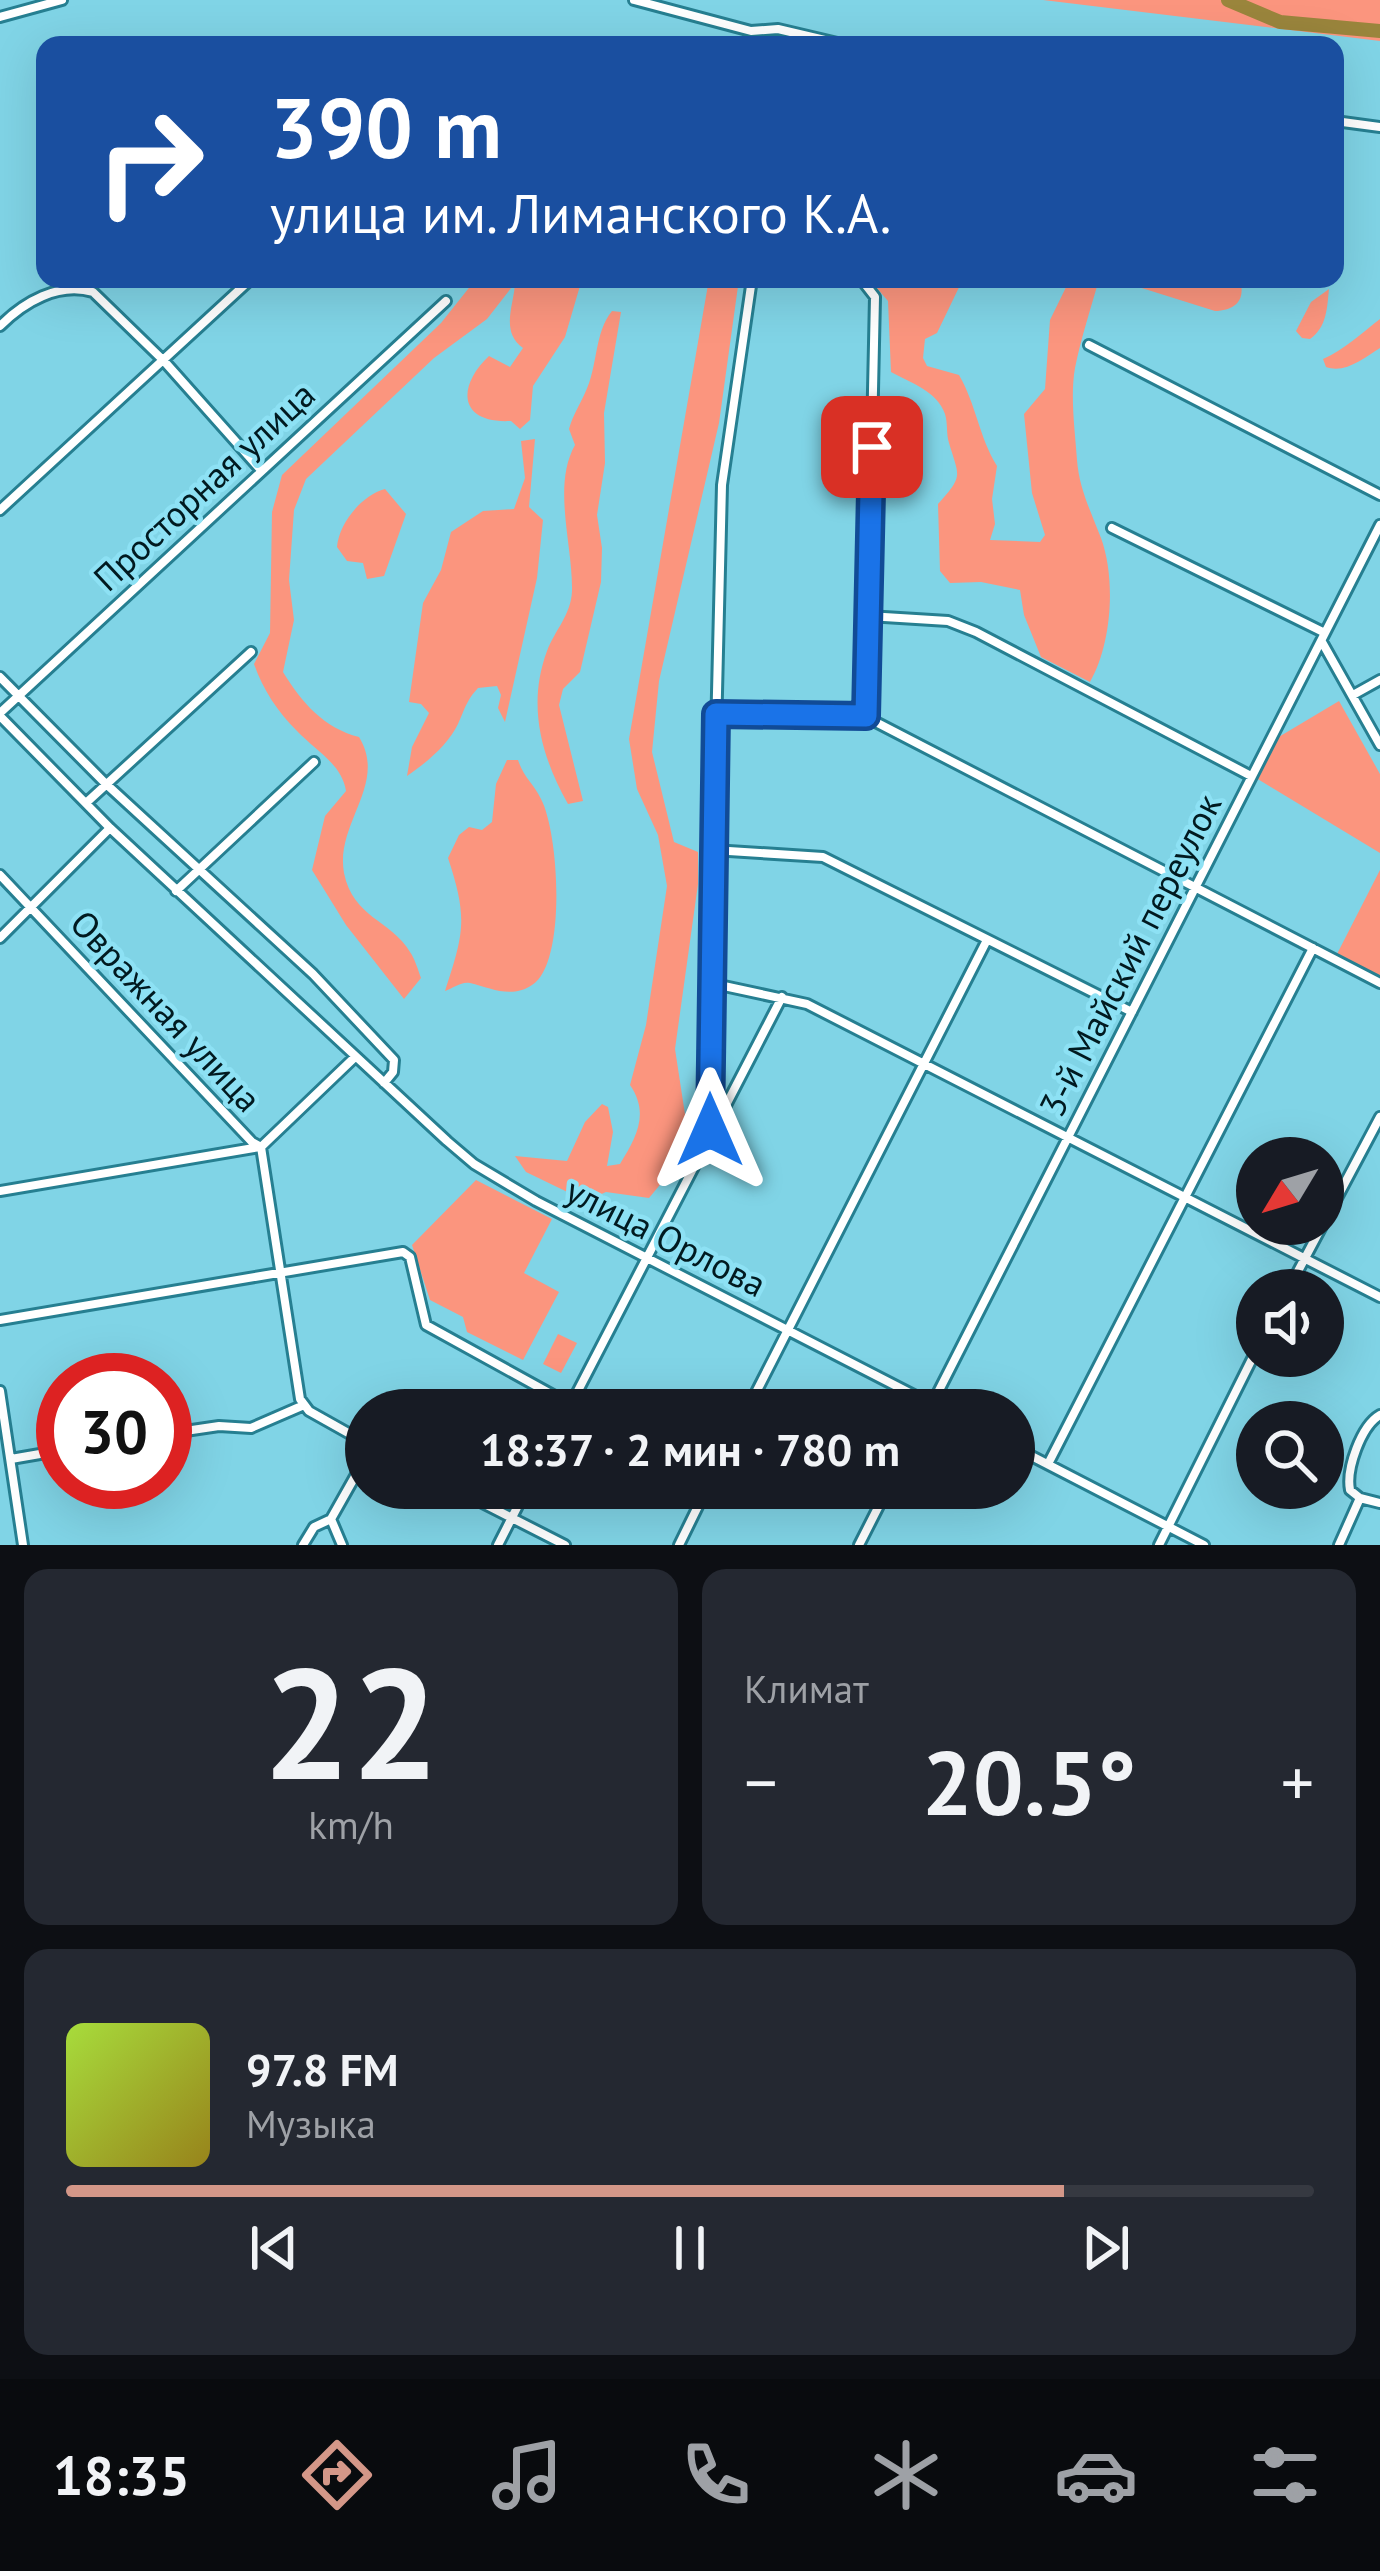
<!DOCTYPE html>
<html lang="ru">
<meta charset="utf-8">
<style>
body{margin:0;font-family:"PT Sans",sans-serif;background:#242831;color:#f1f3f6;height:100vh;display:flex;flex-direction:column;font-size:45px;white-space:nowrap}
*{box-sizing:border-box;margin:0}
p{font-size:39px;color:#9ea1a6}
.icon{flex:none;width:66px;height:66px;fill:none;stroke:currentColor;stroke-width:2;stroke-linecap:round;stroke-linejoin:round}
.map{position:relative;height:1545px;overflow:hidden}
.panel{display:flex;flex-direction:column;gap:24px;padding:24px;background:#0d0f14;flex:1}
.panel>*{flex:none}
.guide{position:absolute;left:36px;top:36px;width:1308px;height:252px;border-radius:24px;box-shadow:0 12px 48px #0002;background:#1a4fa0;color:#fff;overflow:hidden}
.needle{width:78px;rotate:232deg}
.fabs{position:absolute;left:1236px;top:1137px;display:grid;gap:24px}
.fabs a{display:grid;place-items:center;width:108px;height:108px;border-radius:50%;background:#171b24;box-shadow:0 12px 48px #0002;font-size:60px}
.speed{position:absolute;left:36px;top:1353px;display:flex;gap:24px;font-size:60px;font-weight:700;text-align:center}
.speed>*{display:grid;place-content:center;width:156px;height:156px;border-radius:50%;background:#171b24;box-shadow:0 12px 48px #0002;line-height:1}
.speed .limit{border:18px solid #d22;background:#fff;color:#111}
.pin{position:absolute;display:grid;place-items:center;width:102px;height:102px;color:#fff;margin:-51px;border-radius:24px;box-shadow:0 6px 18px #0006}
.me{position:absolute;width:132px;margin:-66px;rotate:0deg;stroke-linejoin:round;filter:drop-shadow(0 0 9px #0008)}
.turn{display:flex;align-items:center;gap:42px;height:252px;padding:0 36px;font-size:54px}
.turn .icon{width:156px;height:156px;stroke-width:2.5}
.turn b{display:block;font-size:84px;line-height:102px}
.big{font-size:90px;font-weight:800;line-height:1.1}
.panel .card{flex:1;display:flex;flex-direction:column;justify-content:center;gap:18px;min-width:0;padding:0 42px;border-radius:24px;background:#242831}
.panel .dial{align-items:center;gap:0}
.dial b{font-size:156px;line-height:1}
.song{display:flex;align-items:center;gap:36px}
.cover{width:144px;height:144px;border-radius:18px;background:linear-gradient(135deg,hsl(80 70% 55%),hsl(50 70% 35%))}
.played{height:12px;border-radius:6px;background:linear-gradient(90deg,#d49788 80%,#363941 80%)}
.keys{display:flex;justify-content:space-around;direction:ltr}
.heat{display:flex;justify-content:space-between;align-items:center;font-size:66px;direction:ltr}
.panel .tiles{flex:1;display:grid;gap:24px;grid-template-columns:1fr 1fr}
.card:last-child{grid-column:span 2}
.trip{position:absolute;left:345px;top:1389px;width:690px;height:120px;border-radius:60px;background:#171b24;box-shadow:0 12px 48px #0002;font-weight:800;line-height:120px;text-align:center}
.tabs{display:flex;height:192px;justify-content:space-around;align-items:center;background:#090b0e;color:#9ea1a6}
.tabs .icon{width:84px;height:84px}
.tabs .active{color:#d49788}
.tabs b{font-size:54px;color:#f1f3f6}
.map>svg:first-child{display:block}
.green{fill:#fb957e}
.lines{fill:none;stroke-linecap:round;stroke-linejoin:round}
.river{stroke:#9a853c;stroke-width:14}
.street-casing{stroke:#267f91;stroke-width:14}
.street{stroke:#fff;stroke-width:8}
.route-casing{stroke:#114b97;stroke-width:30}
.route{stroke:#1a73e8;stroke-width:21}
.labels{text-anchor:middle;stroke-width:9;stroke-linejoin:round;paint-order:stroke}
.street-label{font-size:36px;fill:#011a20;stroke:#8de1f4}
</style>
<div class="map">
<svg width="1380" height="1545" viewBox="0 0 1380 1545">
<rect width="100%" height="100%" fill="#80d4e6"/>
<!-- green -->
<path class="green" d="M1043,0H1380V41Z
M476,279H582L565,337L533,386L530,420L520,429L511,421C459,424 456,387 489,356L510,367L523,348C500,332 514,305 515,283L487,319L434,358L306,479L294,510L289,580L294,620L283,672C302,703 324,728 359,737C388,784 335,823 344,873C353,918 391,920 410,952C415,959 418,970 421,978L404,999L346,925L312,870L325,816L346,791C342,764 315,750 297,731C278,712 263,690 254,664L270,633L272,512L282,475L441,323Z
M709,279H739L719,423L659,681L652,752L674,842L698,852V884L675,1049L688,1134L678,1163L649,1198L606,1192L586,1201L526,1172L515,1156L567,1161L585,1122L602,1104L608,1107L613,1132L607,1166L620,1164C636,1138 650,1114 630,1085L646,1025L667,886L658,835L637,789L629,739Z
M869,279H963L937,333L925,339L923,358L927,366L959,375C976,404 979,437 997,466L992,499L995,524L990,540L1040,542L1045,535L1032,493L1024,414L1045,389L1050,320L1070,279H1099C1091,308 1081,338 1075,368C1070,396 1075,431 1077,460C1079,488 1091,512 1101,538C1116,579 1112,644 1090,682L1041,657L1024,615L1020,590L981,582L950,583L940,571L938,504C964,475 959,477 949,443C946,433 948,424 945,414C937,391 911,383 891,372L888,301Z
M1113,279H1240C1246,301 1235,310 1215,311Z
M1329,289C1327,308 1327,327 1310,339L1302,338L1296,331L1311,302Z
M612,311L621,312L604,413L605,463L597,515L602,548L601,582L580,672L563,689L559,705L583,801L568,804C541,756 527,705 547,651C555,630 571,615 572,591C573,545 552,486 575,445L569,429C573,415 579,406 585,393C598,367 594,333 612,311Z
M1380,319V348C1364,358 1345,374 1326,367L1323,359C1344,350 1363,332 1380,319Z
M535,439L529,507L543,520L537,578L505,722L498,708L501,695L497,686L478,688C466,701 465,709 458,724C448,745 426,763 407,776L412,747L429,713L421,704L409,702L423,603L441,570L451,532L483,511L514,509L525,478L521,441Z
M385,489L406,514L384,576L367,579L363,563L347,561L337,547C339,523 362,495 385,489Z
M1339,701L1380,774V853L1256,778L1277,738Z
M507,760H518C524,778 534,784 541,799C559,833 567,963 532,985C511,999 491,988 470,983C462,981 453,988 445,991C464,933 468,918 448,858L459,835L469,827L482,830L492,822L496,784Z
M1380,870V977L1337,954Z
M476,1180L552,1219L524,1273L559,1292L523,1360L467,1332L463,1317L430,1300L412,1245Z
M558,1334L577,1343L561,1373L543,1364Z"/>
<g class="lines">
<!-- river -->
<path class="river" d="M1228,0L1280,22L1380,31"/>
<defs>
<path id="street" d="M634,0L751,31L778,29L846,45
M0,17L62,0
M1335,121L1380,127
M861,279L875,297L866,717
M0,326C24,302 58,282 93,292L164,361L261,470
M1089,345L1380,495
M0,510L251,279
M1112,528L1325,633
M868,616L948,621L976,632L1251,776
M1322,642L1380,745
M0,677L105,783L313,974L394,1060L393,1072L384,1083
M1353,695L1380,680
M0,713L446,301
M715,714L866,717L1380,983
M0,716L110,828L447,1141L474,1164L536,1201L943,1410
M86,803L251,652
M713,850L823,857L1132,1012
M0,875L252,1142L261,1147L300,1399L309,1411L366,1443
M176,891L314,762
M0,938L110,828
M710,983L807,1004L1380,1297
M710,1130V983L722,485L752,279
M261,1147L355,1057
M0,1191L260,1147
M1288,1290L1380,1117
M0,1320L403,1252L410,1257L426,1325L571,1405
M0,1391L23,1545
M568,1410L782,997
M747,1410L987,940
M929,1410L1380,525
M165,1434L219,1426L251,1428L304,1405
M1014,1447L1204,1545
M11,1459L63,1450
M1048,1464L1313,948
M453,1488L565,1545
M1360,1498L1380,1503
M331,1519L342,1545
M303,1545L314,1527L331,1519L366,1457
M498,1545L527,1488
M679,1545L707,1488
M859,1545L888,1488
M1159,1545L1257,1349
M1339,1545L1360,1498L1350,1490C1346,1469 1361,1426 1380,1415"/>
</defs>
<!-- street casing -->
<use href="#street" class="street-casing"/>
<!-- street -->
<use href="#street" class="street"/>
</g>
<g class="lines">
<defs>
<path id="route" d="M710,1130L716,714L866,716L872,447"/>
</defs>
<!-- route casing -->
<use href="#route" class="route-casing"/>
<!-- route -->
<use href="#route" class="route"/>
</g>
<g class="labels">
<!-- street labels -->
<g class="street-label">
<text transform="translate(204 486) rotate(-43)" y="13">Просторная улица</text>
<text transform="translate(1130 955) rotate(-63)" y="13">3-й Майский переулок</text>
<text transform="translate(166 1011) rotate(47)" y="13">Овражная улица</text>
<text transform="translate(666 1237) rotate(27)" y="13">улица Орлова</text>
</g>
</g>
</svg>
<div class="fabs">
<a><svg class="needle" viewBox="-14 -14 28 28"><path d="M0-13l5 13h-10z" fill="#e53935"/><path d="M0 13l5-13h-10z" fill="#9ea1a6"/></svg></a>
<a><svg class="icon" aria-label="sound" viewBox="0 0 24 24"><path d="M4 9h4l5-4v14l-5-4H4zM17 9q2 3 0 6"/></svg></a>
<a><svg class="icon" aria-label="search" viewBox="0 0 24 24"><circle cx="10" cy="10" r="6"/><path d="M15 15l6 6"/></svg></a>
</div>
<div class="speed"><div class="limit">30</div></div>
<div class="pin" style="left:872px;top:447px;background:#d93025"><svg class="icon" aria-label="arrive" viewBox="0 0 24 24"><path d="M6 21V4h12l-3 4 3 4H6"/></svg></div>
<svg class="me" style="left:710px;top:1130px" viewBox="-20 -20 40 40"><path d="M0-17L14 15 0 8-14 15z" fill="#1a73e8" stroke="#fff" stroke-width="4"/></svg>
<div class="trip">18:37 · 2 мин · 780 m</div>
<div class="guide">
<div class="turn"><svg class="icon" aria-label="right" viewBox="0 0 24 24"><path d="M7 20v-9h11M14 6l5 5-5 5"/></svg><div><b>390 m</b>улица им. Лиманского К.А.</div></div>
</div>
</div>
<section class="panel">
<div class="tiles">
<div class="card dial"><b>22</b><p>km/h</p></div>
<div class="card"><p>Климат</p>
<div class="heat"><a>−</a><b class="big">20.5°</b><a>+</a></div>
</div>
<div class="card">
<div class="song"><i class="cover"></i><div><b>97.8 FM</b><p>Музыка</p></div></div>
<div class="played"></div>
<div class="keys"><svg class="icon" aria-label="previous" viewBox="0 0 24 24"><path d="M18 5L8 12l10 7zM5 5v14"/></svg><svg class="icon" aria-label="pause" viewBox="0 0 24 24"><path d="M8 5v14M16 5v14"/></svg><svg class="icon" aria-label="next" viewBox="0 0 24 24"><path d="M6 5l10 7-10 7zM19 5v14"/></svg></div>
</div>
</div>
</section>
<nav class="tabs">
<b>18:35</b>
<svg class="icon active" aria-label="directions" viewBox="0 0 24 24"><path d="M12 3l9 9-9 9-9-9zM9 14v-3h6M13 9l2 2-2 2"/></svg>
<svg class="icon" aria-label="music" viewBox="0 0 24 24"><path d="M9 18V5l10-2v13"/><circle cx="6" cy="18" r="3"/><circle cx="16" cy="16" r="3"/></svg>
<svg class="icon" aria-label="phone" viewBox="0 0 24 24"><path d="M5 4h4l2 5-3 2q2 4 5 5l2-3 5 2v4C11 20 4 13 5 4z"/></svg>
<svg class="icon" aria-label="climate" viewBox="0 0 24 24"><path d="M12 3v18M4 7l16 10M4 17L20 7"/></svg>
<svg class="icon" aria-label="car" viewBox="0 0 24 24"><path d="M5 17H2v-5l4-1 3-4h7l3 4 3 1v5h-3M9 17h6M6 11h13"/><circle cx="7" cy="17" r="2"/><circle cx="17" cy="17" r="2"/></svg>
<svg class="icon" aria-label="filters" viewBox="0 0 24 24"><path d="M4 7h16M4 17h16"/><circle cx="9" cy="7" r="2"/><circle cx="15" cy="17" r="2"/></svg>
</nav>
